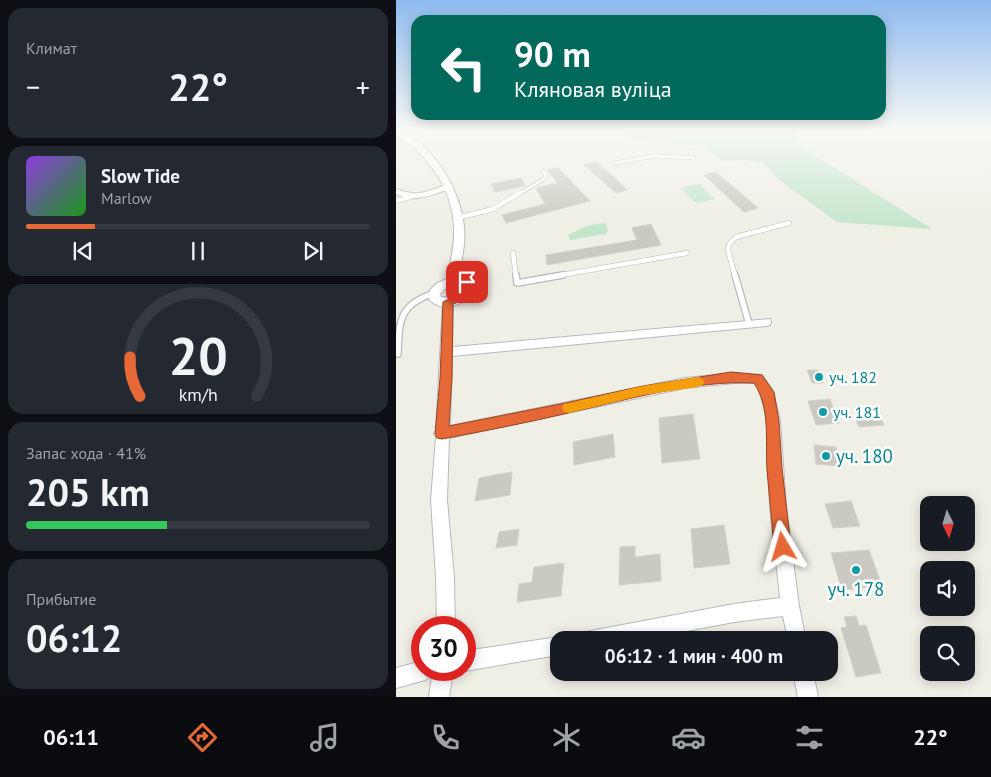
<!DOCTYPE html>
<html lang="ru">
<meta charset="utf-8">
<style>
body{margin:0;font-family:"PT Sans",sans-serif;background:#242831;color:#f1f3f6;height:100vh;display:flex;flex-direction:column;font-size:19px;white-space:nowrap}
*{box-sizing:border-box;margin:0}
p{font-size:16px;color:#9ea1a6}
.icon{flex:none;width:28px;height:28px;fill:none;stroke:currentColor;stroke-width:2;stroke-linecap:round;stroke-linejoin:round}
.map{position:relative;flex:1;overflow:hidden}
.side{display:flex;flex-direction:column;gap:8px;padding:8px;background:#0d0f14;width:396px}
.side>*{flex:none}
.banner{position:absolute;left:15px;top:15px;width:475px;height:105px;border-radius:15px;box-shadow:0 2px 12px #0003;background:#00695c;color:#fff;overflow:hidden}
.needle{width:32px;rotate:175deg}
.tools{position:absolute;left:524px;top:496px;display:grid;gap:10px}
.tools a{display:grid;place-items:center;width:55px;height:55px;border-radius:10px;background:#171b24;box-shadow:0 2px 12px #0003;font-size:25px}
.speed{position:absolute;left:15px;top:616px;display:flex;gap:10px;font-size:25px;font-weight:700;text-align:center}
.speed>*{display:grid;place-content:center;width:65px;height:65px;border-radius:50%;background:#171b24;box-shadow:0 2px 12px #0003;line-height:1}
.speed .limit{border:8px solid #d22;background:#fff;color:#111}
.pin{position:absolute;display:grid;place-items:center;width:42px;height:42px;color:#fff;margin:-21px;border-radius:10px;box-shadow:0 2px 8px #0006}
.me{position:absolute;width:55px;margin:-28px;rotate:353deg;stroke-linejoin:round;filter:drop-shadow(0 0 4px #0008)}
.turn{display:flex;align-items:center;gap:18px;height:105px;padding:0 20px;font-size:22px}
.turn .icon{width:65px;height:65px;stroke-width:2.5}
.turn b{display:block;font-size:35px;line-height:42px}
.big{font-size:38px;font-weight:600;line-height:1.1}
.side .widget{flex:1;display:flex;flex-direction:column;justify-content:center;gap:8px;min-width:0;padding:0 18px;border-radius:15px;background:#242831}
.side .dial{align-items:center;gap:0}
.dial svg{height:130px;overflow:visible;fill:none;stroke:#363941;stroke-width:7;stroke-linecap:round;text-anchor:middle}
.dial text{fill:#f1f3f6;stroke:none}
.song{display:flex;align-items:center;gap:15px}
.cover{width:60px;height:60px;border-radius:8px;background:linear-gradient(135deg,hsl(270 70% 55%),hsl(120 70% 35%))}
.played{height:5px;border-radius:2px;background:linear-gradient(90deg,#e56836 20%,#363941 20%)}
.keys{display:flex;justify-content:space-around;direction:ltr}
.heat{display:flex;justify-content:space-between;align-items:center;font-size:28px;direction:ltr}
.charge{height:8px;border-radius:4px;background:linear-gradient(90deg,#34c759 41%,#363941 0)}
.trip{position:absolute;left:154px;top:631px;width:288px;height:50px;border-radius:15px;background:#171b24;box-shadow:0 2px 12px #0003;font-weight:600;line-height:50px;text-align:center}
.tabs{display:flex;height:80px;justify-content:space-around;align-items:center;background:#090b0e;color:#9ea1a6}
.tabs .icon{width:35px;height:35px}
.tabs .current{color:#e56836}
.tabs b{font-size:22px;color:#f1f3f6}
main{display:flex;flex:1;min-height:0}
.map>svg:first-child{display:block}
.green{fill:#c3e6cb}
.building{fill:#cacac2;stroke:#d4d2c4}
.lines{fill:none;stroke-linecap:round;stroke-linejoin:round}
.service-far2-casing{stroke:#b8b9bf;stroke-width:4.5}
.service-far1-casing{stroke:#b8b9bf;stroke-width:5.5}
.service-casing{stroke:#b8b9bf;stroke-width:8}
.minor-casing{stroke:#b8b9bf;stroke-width:2}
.tertiary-casing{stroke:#b8b9bf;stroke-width:2}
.service-far2{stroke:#fff;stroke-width:3}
.service-far1{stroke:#fff;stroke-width:4.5}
.service{stroke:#fff;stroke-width:5.5}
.minor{fill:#fff;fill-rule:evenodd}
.tertiary{fill:#fff;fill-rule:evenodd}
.route{fill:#e56836;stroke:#954423}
.slow{fill:#f59e0b}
.culture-dot{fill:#0f9aa8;stroke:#fff;stroke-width:2}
.labels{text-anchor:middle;stroke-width:5;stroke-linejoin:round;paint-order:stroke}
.culture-label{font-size:16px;fill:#0d838f;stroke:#fff;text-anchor:start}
.near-culture-label{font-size:19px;fill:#0d838f;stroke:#fff;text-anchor:start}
</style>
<main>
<section class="side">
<div class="widget"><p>Климат</p>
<div class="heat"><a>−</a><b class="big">22°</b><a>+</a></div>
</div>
<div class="widget">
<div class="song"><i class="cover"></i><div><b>Slow Tide</b><p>Marlow</p></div></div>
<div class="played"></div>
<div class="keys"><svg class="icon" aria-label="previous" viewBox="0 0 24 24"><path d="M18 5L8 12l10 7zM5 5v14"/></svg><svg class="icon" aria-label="pause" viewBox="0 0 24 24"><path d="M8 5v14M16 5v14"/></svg><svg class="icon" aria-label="next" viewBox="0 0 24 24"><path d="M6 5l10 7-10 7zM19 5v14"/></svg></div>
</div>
<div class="widget dial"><svg viewBox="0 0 100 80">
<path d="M14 69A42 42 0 1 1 86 69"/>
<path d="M14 69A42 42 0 0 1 8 45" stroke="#e56836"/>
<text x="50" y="56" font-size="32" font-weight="700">20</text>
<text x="50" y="72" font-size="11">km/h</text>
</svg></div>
<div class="widget"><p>Запас хода · 41%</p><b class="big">205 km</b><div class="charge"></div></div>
<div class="widget"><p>Прибытие</p><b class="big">06:12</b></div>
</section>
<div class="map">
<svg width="595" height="697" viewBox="0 0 595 697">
<rect width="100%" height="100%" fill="#efefe6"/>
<!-- green -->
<path class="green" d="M214,129H400L402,132L399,135V143L536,229L441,222L383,180L367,163L348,160L327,161L307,146L233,139Z
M303,184L319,199L300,203L284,188Z
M209,223L212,230L210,234L174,240L172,235L194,225Z"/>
<!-- building -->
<path class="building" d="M201,162L221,180L231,190L220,193L188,165Z
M162,168L194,201L110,223L106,215L149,204L140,188L162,183L151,170Z
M320,172L362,208L348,212L308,175Z
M125,178L129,186L99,192L95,184Z
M255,224L265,245L151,265L150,255L241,240L236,228Z
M411,370H422L427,383H416Z
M434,399L443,423L420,425L412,401Z
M297,414L304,459L266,463L263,418Z
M483,414L488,425L463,427L458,416Z
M217,434L219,457L178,465L177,442Z
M418,445L440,447L443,466L420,464Z
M116,472L114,495L79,501L83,478Z
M455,501L464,526L437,528L429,504Z
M328,525L334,564L298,568L295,529Z
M123,529L121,545L100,548L103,532Z
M239,546V557L264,554L265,581L223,585L224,547Z
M473,550L486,586L446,590L435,553Z
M168,563L165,596L121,602L123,584L136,582L138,567Z
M460,616L463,626L470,625L485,673L460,677L445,628L451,627L448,617Z"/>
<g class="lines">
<defs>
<path id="service-far2" d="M2,132L13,129
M219,163L258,156L298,158
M123,194L148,179L150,175L147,171"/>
<path id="service-far1" d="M0,201L14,197
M61,218L97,209L125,192
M117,253L120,276
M160,276L291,253
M339,276L332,250L333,244L340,237L393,223"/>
<path id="service" d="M120,275L121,283L167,275
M339,275L353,324
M2,354C3,320 3,305 38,293"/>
<path id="minor" d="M53,184H56V188C38,194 18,204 0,194V189C25,198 29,191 53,184Z
M52,299L57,302L56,347L374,319L375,322L374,325L370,326L56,356L54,426L289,378L338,373L366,375L377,392L384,421L390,507L403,606L410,640H392L387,616L338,622L243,640H185L187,633L194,631L338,604L384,598C381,568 377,537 374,507C372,471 377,413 359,383H338L289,388L53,438L51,500L58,577L59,628H41L40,577L35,500L40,437L38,434L40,430L47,302Z
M162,637L169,640H162V655L69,671L67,670L69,651Z
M26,661V670H57L53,697H33L36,676L29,680L0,688V668Z
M397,672H417L422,697H402Z"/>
<path id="tertiary" d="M0,129C36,142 65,190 68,227C70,244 65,261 63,278L75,279L80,286C75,304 46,315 33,299L34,290L41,283L51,279C54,264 58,249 58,233C59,191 33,156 0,134ZM58,285H67L65,293L55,298L45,297L44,294L49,289Z"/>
</defs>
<!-- service-far2 casing -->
<use href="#service-far2" class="service-far2-casing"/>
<!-- service-far1 casing -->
<use href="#service-far1" class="service-far1-casing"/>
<!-- service casing -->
<use href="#service" class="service-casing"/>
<!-- minor casing -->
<use href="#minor" class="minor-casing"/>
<!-- tertiary casing -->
<use href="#tertiary" class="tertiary-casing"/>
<!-- service-far2 -->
<use href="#service-far2" class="service-far2"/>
<!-- service-far1 -->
<use href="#service-far1" class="service-far1"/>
<!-- service -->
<use href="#service" class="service"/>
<!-- minor -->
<use href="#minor" class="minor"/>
<!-- tertiary -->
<use href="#tertiary" class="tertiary"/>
</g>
<!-- sky -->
<linearGradient id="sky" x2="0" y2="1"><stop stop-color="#8ebbf0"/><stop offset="0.57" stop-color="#f8f8f4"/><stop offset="1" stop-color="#f8f8f4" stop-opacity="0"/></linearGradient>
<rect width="595" height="227" fill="url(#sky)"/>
<!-- route -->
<path class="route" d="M71,279L79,286L73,297L57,304L56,378L53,426L169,403L247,386L335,372L366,375L378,392L383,421L386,468L395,547L393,553L387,555L381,553L378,547C376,521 373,495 371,470C369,441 375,408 358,383C298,380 230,400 172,413C130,423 88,431 46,439L41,438L39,434L44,378L47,302L66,293L69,286L66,282Z"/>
<!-- slow -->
<path class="slow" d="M302,377L307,379L308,382L307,385L302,387L247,395L173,413L168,412L166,408L168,404L173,403L247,386Z"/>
<!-- markers -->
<g class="culture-dot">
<circle cx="423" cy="377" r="5"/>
<circle cx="427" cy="412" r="5"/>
<circle cx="430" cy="456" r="5"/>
<circle cx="460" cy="570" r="5"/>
</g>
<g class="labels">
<!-- culture labels -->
<g class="culture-label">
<text x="433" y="383">уч. 182</text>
<text x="437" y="418">уч. 181</text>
</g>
<!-- near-culture labels -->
<g class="near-culture-label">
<text x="440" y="463">уч. 180</text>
<text x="460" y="596" text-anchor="middle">уч. 178</text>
</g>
</g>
</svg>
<div class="tools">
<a><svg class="needle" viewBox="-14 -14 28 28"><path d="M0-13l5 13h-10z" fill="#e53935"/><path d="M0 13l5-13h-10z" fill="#9ea1a6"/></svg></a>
<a><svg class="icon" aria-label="sound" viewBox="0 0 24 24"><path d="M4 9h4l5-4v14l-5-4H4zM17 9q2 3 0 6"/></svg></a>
<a><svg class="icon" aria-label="search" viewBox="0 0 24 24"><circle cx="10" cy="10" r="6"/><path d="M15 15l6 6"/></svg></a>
</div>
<div class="speed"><div class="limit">30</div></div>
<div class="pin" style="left:71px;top:282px;background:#d93025"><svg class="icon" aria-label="arrive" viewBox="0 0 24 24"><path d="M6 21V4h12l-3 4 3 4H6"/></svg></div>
<svg class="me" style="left:387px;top:547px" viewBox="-20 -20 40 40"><path d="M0-17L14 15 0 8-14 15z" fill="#e56836" stroke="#fff" stroke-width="4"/></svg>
<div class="trip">06:12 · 1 мин · 400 m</div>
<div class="banner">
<div class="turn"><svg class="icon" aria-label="left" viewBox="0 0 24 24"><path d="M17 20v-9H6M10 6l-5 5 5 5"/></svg><div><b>90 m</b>Кляновая вуліца</div></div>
</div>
</div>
</main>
<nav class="tabs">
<b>06:11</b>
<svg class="icon current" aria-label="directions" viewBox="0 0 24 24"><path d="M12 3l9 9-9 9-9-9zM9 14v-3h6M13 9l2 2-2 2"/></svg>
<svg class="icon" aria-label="music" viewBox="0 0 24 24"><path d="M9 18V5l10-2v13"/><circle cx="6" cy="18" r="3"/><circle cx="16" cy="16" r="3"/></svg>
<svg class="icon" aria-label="phone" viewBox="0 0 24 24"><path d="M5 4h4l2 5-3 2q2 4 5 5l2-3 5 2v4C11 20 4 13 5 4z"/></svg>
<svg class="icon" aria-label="climate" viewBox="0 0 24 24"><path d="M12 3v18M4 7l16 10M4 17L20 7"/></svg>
<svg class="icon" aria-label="car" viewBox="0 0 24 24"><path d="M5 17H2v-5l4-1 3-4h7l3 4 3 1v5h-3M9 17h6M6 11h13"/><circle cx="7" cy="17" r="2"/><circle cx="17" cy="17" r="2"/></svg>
<svg class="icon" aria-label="filters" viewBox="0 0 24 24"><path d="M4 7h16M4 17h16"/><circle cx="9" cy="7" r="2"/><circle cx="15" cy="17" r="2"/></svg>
<b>22°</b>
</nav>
